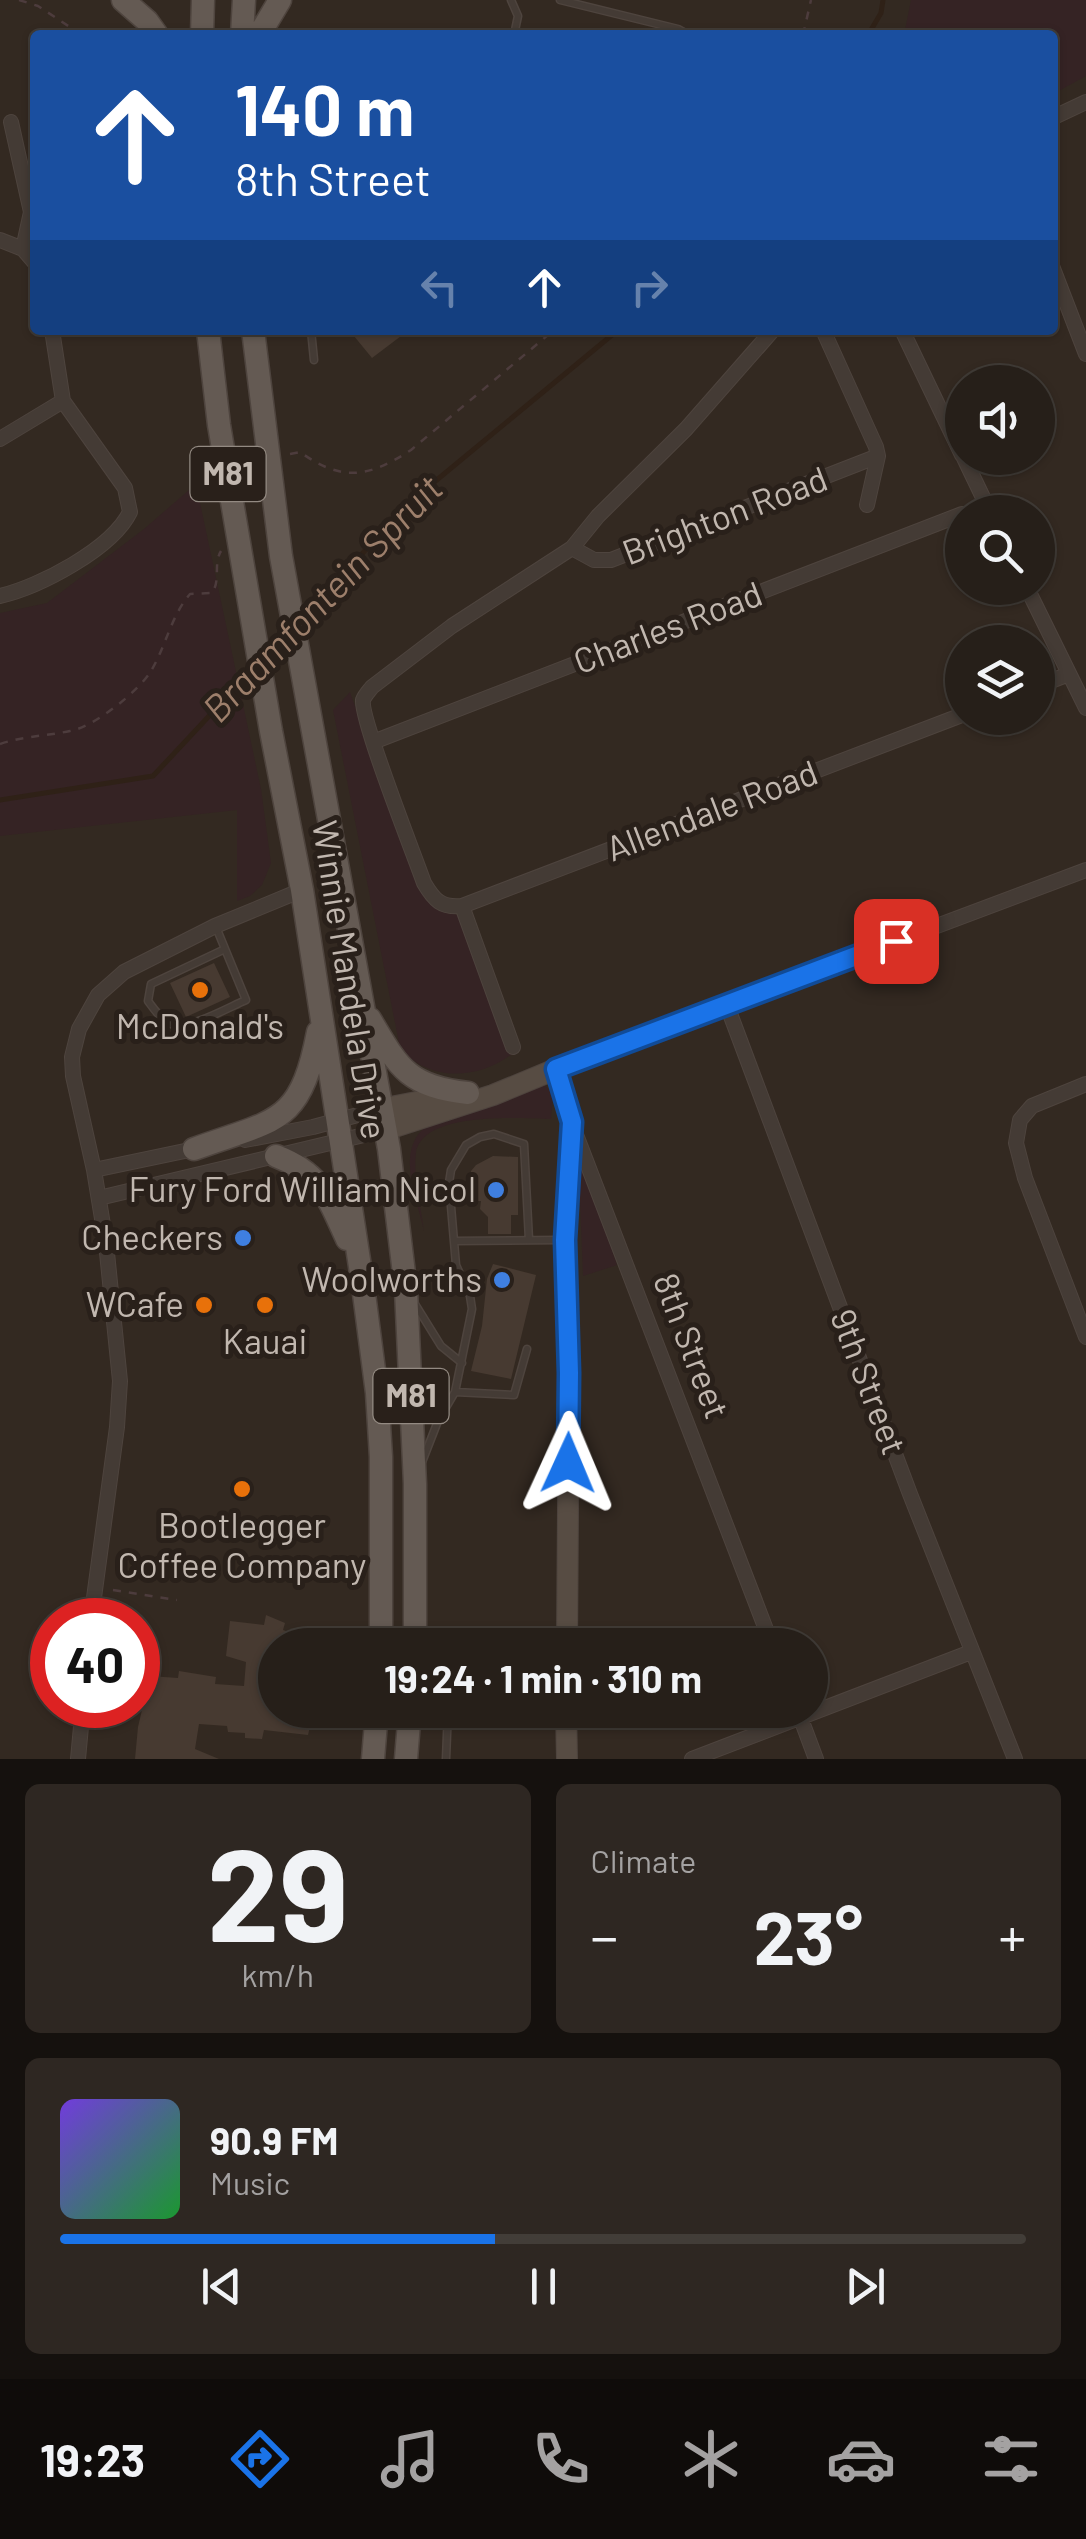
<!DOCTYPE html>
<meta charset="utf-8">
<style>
body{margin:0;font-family:Barlow,sans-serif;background:#2e2722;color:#f1f3f6;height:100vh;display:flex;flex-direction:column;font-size:38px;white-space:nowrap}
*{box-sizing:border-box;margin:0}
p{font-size:32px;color:#a4a2a2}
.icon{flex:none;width:55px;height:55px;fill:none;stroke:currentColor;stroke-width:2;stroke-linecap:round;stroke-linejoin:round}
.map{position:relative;height:1759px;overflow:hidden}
.drawer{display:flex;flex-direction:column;gap:25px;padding:25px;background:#15110e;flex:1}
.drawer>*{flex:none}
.hud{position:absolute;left:30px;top:30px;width:1028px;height:305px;border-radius:10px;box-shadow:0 2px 8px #0004,0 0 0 2px #423d38;background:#1a4fa0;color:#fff;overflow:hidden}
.fabs{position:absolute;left:945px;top:365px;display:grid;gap:20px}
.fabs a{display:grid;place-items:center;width:110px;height:110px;border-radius:50%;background:#261f19;box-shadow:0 2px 8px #0004,0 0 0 2px #423d38;font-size:50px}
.speed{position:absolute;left:30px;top:1598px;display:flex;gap:20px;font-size:50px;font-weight:700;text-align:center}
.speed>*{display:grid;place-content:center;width:130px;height:130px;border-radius:50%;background:#261f19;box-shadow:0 2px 8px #0004,0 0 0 2px #423d38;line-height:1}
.speed .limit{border:15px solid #d22;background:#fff;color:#111}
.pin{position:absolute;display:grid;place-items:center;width:85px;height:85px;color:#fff;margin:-42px;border-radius:20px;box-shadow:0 5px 15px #0006}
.me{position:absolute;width:110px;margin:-55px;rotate:1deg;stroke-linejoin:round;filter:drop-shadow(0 0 8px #0008)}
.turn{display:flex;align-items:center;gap:35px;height:210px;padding:0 40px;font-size:45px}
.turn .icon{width:130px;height:130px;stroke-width:2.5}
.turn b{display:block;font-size:70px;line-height:85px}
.lanes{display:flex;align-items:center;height:95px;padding:0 40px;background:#0003;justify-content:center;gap:50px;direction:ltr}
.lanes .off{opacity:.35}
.big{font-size:75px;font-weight:700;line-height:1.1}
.drawer .tile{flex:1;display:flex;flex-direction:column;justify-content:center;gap:15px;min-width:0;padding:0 35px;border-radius:15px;background:#2e2722}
.drawer .dial{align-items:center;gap:0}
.dial b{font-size:130px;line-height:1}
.song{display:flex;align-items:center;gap:30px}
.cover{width:120px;height:120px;border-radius:15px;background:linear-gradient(135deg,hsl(260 70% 55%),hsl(130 70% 35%))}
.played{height:10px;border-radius:5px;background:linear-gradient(90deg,#1a73e8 45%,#423d38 45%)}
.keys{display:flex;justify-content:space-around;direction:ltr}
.heat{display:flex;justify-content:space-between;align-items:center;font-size:55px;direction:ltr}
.drawer .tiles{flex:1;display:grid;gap:25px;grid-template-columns:1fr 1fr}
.tile:last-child{grid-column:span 2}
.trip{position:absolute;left:258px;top:1628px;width:570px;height:100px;border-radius:50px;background:#261f19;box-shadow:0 2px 8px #0004,0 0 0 2px #423d38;font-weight:700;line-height:100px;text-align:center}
.tabs{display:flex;height:160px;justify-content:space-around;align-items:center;background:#0f0c0a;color:#a4a2a2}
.tabs .icon{width:70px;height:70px}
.tabs .selected{color:#1a73e8}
.tabs b{font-size:45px;color:#f1f3f6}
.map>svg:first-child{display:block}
.green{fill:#352324}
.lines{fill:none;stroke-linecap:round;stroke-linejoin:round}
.stream{stroke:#2f2117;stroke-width:5}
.building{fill:#473a31}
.lane-casing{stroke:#4e443e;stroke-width:9}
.street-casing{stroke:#4e443e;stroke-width:16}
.secondary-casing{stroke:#4e443e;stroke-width:22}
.primary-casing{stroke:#4e443e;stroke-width:25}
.path{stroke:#4d3c3d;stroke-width:2.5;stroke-dasharray:8 8;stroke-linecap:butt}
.lane{stroke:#443b35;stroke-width:6}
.street{stroke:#443b35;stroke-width:14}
.secondary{stroke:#574c43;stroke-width:20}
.primary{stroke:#645a53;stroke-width:22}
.route-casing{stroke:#114b97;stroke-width:25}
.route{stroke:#1a73e8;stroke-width:18}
.food-dot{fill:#e8710a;stroke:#29201a;stroke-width:4}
.shop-dot{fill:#3f7fe0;stroke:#29201a;stroke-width:4}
.labels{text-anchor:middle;stroke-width:10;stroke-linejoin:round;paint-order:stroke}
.shield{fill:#29201a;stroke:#938a82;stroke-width:2.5}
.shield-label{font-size:32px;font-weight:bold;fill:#c1b7af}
.street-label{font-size:35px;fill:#c1b7af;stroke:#29201a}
.poi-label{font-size:35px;fill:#c1b7af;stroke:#29201a;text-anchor:end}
.water-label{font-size:38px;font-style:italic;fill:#9d7f6b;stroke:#29201a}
</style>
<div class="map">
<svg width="1086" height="1759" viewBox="0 0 1086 1759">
<rect width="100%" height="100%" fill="#332921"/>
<!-- green -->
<path class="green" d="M911,0H1086V76L1053,94L1052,35H904Z
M196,484L261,789L271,863L262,885L250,896L237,901V810L0,836V613L47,603L144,529Z
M350,692L420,891L432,904L464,918L512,1054C478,1080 428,1082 400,1048L333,710Z
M544,1084L553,1095L551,1119C520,1118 422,1111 416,1153C413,1177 421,1207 424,1231C417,1199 396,1153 424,1128Z
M578,1152L617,1265L583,1276V1275Z"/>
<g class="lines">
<!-- stream -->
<path class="stream" d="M868,35L881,13L883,0
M299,620L415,498L618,330
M265,657L288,632
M0,800L153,776L254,668"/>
</g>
<!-- building -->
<path class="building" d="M349,330H409L372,358Z
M214,963L230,997L186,1017L170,983Z
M493,1156L518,1157V1215H511V1234H488V1217L480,1209L481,1201H477L471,1179V1171L476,1165Z
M493,1264L536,1275L511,1379L471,1371L482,1326L487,1279Z
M266,1615L285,1623L283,1630L320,1643L275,1645V1710H314L308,1735L264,1730L262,1739L245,1738V1733L228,1732L227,1726L199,1724L195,1749L219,1759H135L138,1727L150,1676L178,1678L179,1671L216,1677L215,1684L244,1686L246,1662L226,1656L230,1621L264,1625Z"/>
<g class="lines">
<defs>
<path id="lane" d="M511,0L518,16L514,35
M560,0L678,29L689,35
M311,330L314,360
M216,927L246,1000C229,1007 188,1031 171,1024C161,1020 154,1009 148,1001L151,984L225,949
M454,1241L559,1240
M415,1304L441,1346L462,1363
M455,1392L514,1395L527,1349
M422,1462L438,1421L455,1392L472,1309L470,1296L456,1265L449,1183L451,1170L466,1145L480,1137L494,1134L524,1144L529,1240
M446,1759L448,1710"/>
<path id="street" d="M1052,118L1086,102
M11,122L31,212L23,249
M0,240L23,249L35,263
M1052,266L1086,354
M773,330L686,429L598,516L572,548L452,626L372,687C369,691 365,695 363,700C360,718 415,857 424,883C434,900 441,908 462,906L962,715
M823,330L876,447L878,456L867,505
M902,330L962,455
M0,439L63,401
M964,458L990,512
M572,548L594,560H611L878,456
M1027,588L1086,708
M0,596C39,587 112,549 130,512L125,488L63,401L52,330
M1038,686L1069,674
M373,742L962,514
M462,906L513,1047
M726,1003L910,1494L1015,1759
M556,1069L1086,870
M1086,1084L1032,1106L1020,1120L1016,1143L1025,1178L1086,1337
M575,1132L772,1645
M245,1140L313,1127L380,1109
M94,1170L199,1148
M99,1198L385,1130
M91,1620L117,1427L120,1381L106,1243L94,1170L73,1076L72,1057L79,1029L98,995L124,972L215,926L302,890
M798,1711L816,1759
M78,1759L83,1705
M692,1759L971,1652"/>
<path id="secondary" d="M556,1069L572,1122L565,1240L569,1373L567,1645
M380,1109L458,1094
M385,1130L493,1095L556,1069
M566,1710L567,1759"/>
<path id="primary" d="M123,0L147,21L157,35
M202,35L203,0
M242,35L244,0
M259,35L280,0
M208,330L219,425L271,731L302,890L363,1286L377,1393L381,1457V1645
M253,330L281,556L389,1149L406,1290L415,1484V1645
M370,1019C399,1068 407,1086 468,1093
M194,1149C276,1119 300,1126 318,1032
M276,1156C321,1173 328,1198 347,1239
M373,1759L377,1710
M406,1759L410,1710"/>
</defs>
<!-- lane casing -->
<use href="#lane" class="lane-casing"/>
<!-- street casing -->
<use href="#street" class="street-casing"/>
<!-- secondary casing -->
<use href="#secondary" class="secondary-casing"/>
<!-- primary casing -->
<use href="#primary" class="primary-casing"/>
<!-- path -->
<path class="path" d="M19,0L38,6L82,35
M803,35L811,0
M290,454L300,452C342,482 368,478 411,450L554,330
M0,744C24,736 46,736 70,731C94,727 139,691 151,671C166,646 171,616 190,594L212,593C221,580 213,564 221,551
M113,1590L177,1600"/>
<!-- lane -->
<use href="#lane" class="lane"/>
<!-- street -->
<use href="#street" class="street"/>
<!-- secondary -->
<use href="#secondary" class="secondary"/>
<!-- primary -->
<use href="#primary" class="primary"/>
</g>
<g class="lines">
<defs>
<path id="route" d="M568,1463L569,1373L565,1240L572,1122L556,1069L896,941"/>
</defs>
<!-- route casing -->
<use href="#route" class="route-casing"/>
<!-- route -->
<use href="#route" class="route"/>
</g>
<!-- markers -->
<g class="food-dot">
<circle cx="200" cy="990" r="10"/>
<circle cx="204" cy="1305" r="10"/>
<circle cx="265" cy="1305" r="10"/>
<circle cx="242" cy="1489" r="10"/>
</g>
<g class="shop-dot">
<circle cx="496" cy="1190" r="10"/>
<circle cx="243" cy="1238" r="10"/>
<circle cx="502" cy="1280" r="10"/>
</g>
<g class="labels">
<!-- shield labels -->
<g class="shield">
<rect x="190.5" y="447" width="75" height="54" rx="8"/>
<rect x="373.5" y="1369" width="75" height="54" rx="8"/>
</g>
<g class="shield-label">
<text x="228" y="485">M81</text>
<text x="411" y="1407">M81</text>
</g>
<!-- street labels -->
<g class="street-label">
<text transform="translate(725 516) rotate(-21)" y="12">Brighton Road</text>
<text transform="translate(668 628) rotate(-21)" y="12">Charles Road</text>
<text transform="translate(712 811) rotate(-21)" y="12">Allendale Road</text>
<text transform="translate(349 980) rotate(81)" y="12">Winnie Mandela Drive</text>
<text transform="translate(691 1346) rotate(69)" y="12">8th Street</text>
<text transform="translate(868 1382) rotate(69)" y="12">9th Street</text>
</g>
<!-- poi labels -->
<g class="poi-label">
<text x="200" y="1039" text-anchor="middle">McDonald's</text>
<text x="476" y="1202">Fury Ford William Nicol</text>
<text x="223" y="1250">Checkers</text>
<text x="482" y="1292">Woolworths</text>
<text x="184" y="1317">WCafe</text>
<text x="265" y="1354" text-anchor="middle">Kauai</text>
<text x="242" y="1538" text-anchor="middle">Bootlegger<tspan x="242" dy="40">Coffee Company</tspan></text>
</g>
<!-- water labels -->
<g class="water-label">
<text transform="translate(323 599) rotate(-46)" y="13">Braamfontein Spruit</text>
</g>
</g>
</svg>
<div class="fabs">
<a><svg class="icon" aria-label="sound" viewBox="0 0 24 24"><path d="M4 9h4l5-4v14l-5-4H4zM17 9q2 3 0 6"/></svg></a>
<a><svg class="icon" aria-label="search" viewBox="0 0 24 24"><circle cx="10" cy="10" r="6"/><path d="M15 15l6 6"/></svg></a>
<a><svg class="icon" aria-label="layers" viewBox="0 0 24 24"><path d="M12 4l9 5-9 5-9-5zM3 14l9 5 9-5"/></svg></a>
</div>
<div class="speed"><div class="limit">40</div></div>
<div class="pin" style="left:896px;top:941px;background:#d93025"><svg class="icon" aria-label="arrive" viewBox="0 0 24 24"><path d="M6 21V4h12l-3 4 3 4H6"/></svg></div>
<svg class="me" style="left:568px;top:1463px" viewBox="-20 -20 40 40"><path d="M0-17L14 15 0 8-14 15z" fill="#1a73e8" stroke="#fff" stroke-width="4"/></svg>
<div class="trip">19:24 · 1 min · 310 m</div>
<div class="hud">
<div class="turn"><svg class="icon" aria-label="ahead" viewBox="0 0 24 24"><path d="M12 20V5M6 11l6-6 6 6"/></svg><div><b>140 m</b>8th Street</div></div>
<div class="lanes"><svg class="icon off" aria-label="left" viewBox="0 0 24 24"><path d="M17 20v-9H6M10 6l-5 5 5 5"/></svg><svg class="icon" aria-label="ahead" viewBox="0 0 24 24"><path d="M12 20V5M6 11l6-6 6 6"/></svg><svg class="icon off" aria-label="right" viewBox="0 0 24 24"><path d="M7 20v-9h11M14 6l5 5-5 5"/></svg></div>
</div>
</div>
<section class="drawer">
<div class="tiles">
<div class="tile dial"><b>29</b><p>km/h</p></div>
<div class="tile"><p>Climate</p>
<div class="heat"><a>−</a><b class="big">23°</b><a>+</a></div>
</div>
<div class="tile">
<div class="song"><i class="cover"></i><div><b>90.9 FM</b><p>Music</p></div></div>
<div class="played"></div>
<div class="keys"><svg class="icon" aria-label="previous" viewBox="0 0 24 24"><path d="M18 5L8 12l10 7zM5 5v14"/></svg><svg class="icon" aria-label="pause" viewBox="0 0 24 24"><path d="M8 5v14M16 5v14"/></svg><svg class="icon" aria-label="next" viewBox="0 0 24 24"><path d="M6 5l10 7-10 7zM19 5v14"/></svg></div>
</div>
</div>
</section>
<nav class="tabs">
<b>19:23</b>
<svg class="icon selected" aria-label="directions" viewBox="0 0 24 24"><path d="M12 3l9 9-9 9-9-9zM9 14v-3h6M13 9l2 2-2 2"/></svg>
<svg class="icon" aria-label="music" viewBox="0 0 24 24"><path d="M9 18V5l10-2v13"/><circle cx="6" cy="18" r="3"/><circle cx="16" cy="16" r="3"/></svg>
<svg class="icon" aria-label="phone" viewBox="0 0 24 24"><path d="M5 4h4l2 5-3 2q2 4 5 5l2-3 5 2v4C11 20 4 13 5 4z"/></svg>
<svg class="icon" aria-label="climate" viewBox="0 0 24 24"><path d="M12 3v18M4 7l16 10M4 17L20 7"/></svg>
<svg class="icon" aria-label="car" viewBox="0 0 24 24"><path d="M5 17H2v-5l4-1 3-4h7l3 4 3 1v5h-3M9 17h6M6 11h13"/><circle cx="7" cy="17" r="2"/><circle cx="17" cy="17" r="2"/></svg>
<svg class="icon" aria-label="filters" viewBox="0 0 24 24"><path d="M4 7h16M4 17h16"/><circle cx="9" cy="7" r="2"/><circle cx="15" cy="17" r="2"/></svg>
</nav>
